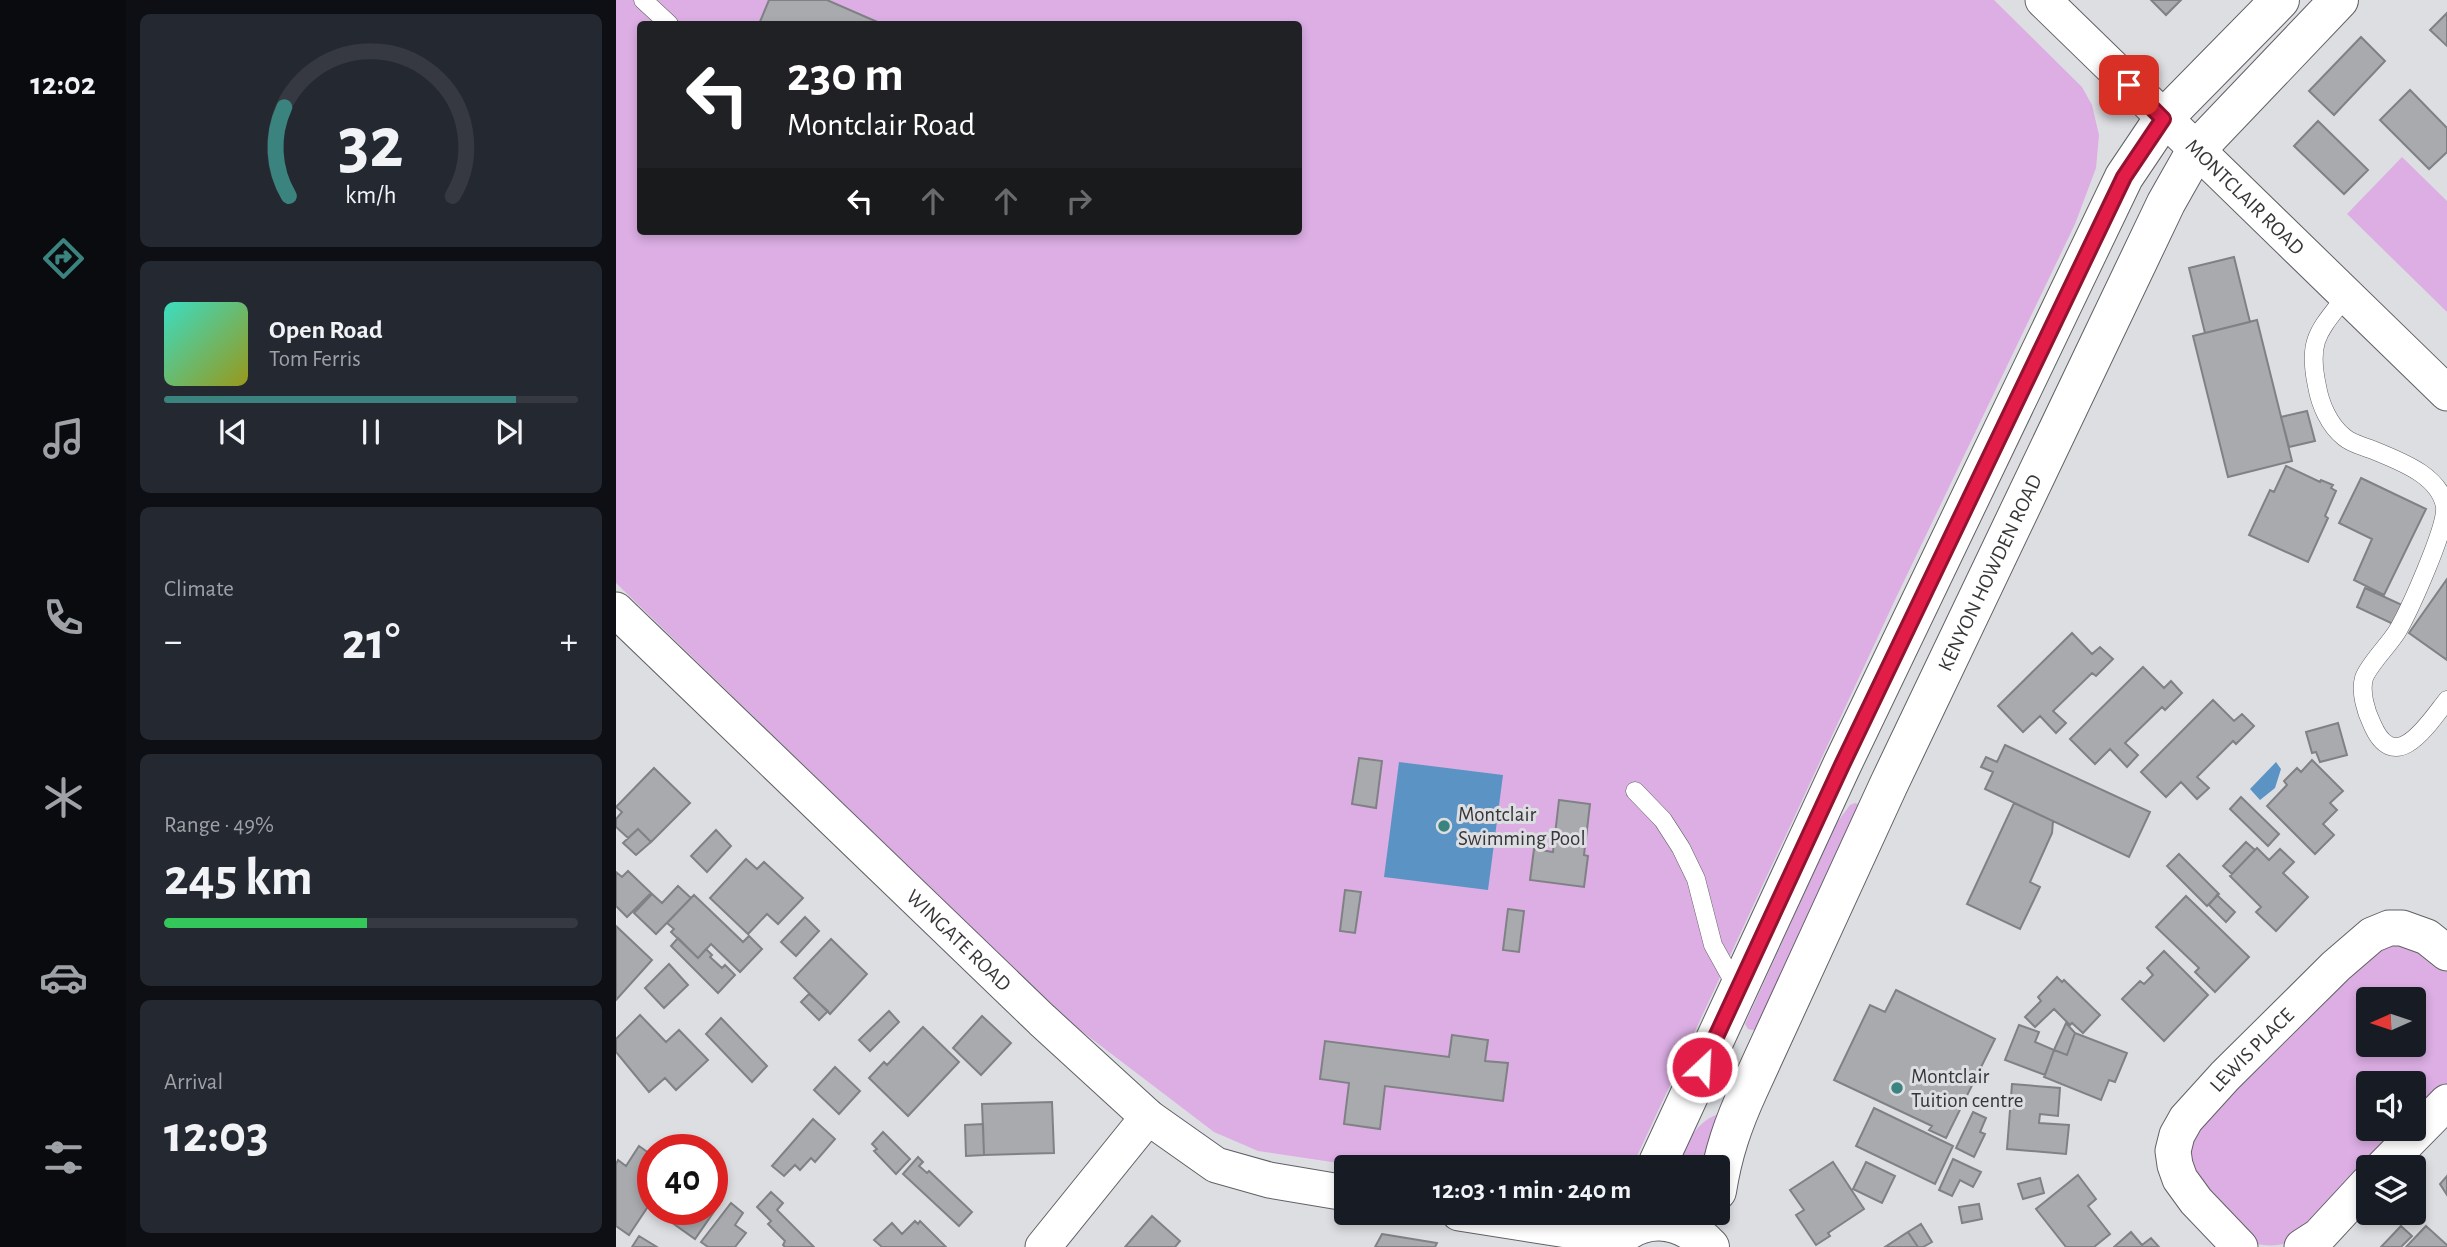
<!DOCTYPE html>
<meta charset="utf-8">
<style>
body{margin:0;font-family:"Alegreya Sans",sans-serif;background:#242831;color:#f1f3f6;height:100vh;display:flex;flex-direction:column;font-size:26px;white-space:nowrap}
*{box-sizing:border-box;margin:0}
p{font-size:23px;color:#9ea1a6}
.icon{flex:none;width:38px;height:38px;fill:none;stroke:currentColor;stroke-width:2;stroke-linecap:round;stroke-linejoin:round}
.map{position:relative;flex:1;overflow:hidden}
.details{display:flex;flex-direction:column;gap:14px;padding:14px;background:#0d0f14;width:490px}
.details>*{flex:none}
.guide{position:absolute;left:21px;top:21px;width:665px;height:214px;border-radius:7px;box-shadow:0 4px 10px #0003;background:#202124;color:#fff;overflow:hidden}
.needle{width:46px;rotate:267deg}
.fabs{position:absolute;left:1740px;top:987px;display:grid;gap:14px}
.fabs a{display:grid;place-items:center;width:70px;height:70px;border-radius:7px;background:#171b24;box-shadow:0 4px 10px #0003;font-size:35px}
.speed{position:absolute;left:21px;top:1134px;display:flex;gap:14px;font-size:35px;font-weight:700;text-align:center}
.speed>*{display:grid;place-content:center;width:91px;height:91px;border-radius:50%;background:#171b24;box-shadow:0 4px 10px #0003;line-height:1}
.speed .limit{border:10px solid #d22;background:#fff;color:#111}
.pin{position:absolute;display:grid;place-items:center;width:60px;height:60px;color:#fff;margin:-30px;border-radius:14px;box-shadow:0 4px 10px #0006}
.me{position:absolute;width:77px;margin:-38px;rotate:25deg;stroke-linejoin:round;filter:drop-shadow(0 0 5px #0008)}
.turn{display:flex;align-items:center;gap:24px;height:147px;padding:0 35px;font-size:32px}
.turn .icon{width:91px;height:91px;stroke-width:2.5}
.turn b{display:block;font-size:49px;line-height:60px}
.lanes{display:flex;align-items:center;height:66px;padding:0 35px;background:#0003;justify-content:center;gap:35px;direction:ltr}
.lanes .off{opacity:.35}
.big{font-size:52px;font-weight:700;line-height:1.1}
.details .card{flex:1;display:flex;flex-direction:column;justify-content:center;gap:10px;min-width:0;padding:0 24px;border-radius:10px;background:#242831}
.details .dial{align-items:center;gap:0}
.dial svg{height:182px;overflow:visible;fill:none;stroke:#363941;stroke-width:7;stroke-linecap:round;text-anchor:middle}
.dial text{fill:#f1f3f6;stroke:none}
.song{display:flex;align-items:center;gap:21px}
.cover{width:84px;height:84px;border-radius:10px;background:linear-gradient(135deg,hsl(170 70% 55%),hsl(60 70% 35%))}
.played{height:7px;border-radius:4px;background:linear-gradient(90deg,#3b837e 85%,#363941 85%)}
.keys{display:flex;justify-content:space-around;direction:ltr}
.heat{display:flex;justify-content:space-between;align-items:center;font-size:38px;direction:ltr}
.charge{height:10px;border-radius:5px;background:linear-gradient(90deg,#34c759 49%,#363941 0)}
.trip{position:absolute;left:718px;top:1155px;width:396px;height:70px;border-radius:7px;background:#171b24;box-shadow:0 4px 10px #0003;font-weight:700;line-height:70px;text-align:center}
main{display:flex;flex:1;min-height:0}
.dock{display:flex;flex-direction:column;width:126px;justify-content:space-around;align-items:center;background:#090b0e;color:#9ea1a6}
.dock .icon{width:49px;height:49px}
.dock .on{color:#3b837e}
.dock b{font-size:32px;color:#f1f3f6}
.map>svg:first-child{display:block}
.green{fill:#dcaee4;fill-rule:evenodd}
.water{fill:#5b94c4}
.building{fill:#a8aaae;stroke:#7f8185;stroke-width:2}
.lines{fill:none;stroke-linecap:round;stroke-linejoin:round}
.service-casing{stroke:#606164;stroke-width:19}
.minor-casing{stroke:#606164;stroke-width:37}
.tertiary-casing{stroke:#606164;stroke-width:40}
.service{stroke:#fff;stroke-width:18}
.minor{stroke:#fff;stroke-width:35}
.tertiary{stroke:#fff;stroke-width:38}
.route-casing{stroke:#92132f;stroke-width:18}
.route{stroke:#e11d48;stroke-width:12}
.poi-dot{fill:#3b837e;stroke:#dddee2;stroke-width:2.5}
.labels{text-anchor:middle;stroke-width:6;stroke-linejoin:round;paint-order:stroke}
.street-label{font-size:21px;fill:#373739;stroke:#dddee2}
.poi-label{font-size:21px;fill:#373739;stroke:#dddee2;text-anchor:start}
</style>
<main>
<nav class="dock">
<b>12:02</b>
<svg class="icon on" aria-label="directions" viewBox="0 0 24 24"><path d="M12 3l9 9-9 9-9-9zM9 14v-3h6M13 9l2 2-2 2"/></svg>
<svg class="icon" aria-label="music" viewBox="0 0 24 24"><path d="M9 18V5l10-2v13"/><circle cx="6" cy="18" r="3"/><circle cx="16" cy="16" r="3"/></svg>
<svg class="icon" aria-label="phone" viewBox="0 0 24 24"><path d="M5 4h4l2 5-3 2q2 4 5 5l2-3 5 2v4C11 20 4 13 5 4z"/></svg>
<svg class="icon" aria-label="climate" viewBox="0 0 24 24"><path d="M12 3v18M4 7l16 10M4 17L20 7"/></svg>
<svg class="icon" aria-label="car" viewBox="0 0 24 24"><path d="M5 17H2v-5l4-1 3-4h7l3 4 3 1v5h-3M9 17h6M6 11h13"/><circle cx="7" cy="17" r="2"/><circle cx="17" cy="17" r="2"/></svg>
<svg class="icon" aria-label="filters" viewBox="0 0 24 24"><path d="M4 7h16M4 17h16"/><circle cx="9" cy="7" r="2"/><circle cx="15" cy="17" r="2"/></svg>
</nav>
<section class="details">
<div class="card dial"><svg viewBox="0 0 100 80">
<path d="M14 69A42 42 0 1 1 86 69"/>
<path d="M14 69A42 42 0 0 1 12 30" stroke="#3b837e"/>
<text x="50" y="56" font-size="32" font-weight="700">32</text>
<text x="50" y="72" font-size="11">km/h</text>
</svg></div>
<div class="card">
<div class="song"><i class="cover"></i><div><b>Open Road</b><p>Tom Ferris</p></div></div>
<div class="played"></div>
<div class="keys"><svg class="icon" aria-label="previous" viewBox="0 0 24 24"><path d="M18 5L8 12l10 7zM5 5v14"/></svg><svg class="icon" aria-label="pause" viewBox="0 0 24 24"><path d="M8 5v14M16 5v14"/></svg><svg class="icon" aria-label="next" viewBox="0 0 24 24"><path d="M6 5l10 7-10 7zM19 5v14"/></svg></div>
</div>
<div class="card"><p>Climate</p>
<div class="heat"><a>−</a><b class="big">21°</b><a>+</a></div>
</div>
<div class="card"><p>Range · 49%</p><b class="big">245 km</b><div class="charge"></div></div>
<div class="card"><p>Arrival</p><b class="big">12:03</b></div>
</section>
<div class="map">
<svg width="1831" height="1247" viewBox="0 0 1831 1247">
<rect width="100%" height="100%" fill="#dddee2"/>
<!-- green -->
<path class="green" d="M0,0H1378L1466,87L1476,105L1483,135L1480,168L1459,224L1278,602L1016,1167H749L642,1151L598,1132L447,1017L0,583ZM24,24H682V231H24Z
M1786,157L1831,201V312L1731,214Z
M1239,803L1245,805L1142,1031L1132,1029L1129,1024L1220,824L1234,805Z
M1777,939L1831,965V1091L1797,1125V1083H1752V1129H1794L1681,1240C1663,1247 1651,1247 1632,1242L1568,1163L1566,1145L1751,950ZM1752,999H1797V1045H1752Z
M1106,1113L1089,1167H1060C1071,1144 1079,1120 1106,1113Z"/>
<!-- water -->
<path class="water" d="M783,762L887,775L872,890L768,877Z
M1660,762L1665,769L1659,788L1644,800L1634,789Z"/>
<!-- building -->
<path class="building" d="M153,0H211L266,24H143Z
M1535,0H1565L1550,15Z
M1831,13V46L1814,30Z
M1745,37L1769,61L1718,115L1693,91Z
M1794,90L1831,128V152L1813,169L1764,120Z
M1702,121L1752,170L1728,194L1678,146Z
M1618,257L1634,322L1589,333L1573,268Z
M1641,320L1676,461L1612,477L1577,336Z
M1691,411L1699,441L1673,447L1665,417Z
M1670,466L1704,482L1705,480L1717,485L1715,488L1720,491L1709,516L1712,518L1692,562L1633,535L1654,490L1658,492Z
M1745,478L1810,509L1768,595L1738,580L1756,539L1723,523Z
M1831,579V660L1793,633Z
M1749,588L1786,605L1777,624L1741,607Z
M1456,633L1476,654L1484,647L1497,659L1480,676L1476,673L1437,711L1450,723L1440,733L1424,716L1407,732L1382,706Z
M1527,667L1548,688L1555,681L1566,693L1549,710L1546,707L1509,743L1522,755L1511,767L1494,749L1479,764L1454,739Z
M1597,700L1618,721L1626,714L1638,726L1620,744L1617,741L1581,777L1593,788L1581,799L1565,782L1550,797L1525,772Z
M1722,723L1731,755L1704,762L1700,752L1696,753L1690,732Z
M1389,745L1534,812L1513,857L1369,789L1377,772L1365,767L1370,757L1381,762Z
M743,758L766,761L760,808L736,804Z
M1696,760L1727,791L1714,803L1721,810L1707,824L1718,835L1699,854L1651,806L1671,785L1668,781L1681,768L1685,772Z
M38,768L74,803L35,842L22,829L12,838L0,827V819L6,812L0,807Z
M1625,797L1663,834L1652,846L1614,809Z
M943,800L974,804L968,855L972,856L968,887L914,880L918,849L937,852Z
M1398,803L1437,821L1436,833L1414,882L1424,887L1404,929L1351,904Z
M22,829L35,842L20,855L7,843Z
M100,830L115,846L91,872L75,856Z
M1630,842L1639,850L1616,874L1607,866Z
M1641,848L1653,860L1664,849L1678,862L1667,873L1692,897L1660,931L1640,912L1645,907L1614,876Z
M1563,854L1603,894L1591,906L1551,866Z
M130,859L141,869L148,862L187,898L162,924L151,914L132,934L94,898Z
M12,871L35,893L11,917L0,906V872L6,877Z
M62,886L75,898L40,934L18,913L36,894L46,903Z
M729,890L745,892L739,933L724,931Z
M78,895L127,942L133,936L146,949L124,972L95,944L82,958L55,932L58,929L51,923Z
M1601,895L1619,912L1610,922L1593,905Z
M1570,896L1633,957L1599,992L1579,972L1583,968L1540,927Z
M892,909L908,911L903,952L887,950Z
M189,917L203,931L180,956L165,942Z
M0,926L36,960L0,1000Z
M62,938L82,958L90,949L96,955L94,957L106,968L109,965L119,975L102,993L55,946Z
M215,939L251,974L214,1014L178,978Z
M1548,951L1592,995L1548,1041L1506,999L1524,981L1528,984L1537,975L1531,968Z
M53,964L72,985L48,1008L29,988Z
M1441,977L1446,982L1448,980L1484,1015L1467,1033L1456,1023L1454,1025L1438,1009L1419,1027L1409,1017L1425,1001L1422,997Z
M1280,990L1379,1039L1330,1138L1313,1130L1316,1126L1218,1080L1254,1005L1269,1012Z
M193,994L212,1011L203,1020L185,1002Z
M273,1011L283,1022L254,1051L243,1040Z
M24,1015L50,1042L63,1030L92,1060L60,1090L49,1078L33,1092L0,1052V1039Z
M366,1016L395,1043L365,1075L337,1048Z
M105,1018L151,1066L136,1082L90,1034Z
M1450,1023L1459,1033L1451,1055L1438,1050Z
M1403,1025L1423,1032L1419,1042L1438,1050L1429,1075L1389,1060Z
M307,1027L343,1062L292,1116L253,1078L268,1062L271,1065Z
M1459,1033L1511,1053L1499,1082L1493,1080L1485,1100L1428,1077L1438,1050L1451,1055Z
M836,1035L872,1040L869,1061L892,1063L887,1101L769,1086L764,1129L728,1124L733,1083L704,1079L709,1041L833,1057Z
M219,1067L244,1091L223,1114L198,1090Z
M1396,1084L1444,1088L1442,1116L1424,1114L1423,1123L1453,1125L1450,1154L1391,1149Z
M436,1102L438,1153L368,1155L366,1104Z
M1258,1108L1337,1146L1319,1184L1240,1146Z
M1357,1112L1370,1118L1364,1132L1369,1134L1358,1157L1340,1148Z
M197,1119L219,1139L199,1162L195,1158L184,1170L179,1165L168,1176L156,1166Z
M367,1124L368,1155L350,1156L349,1125Z
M267,1132L294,1159L280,1174L258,1151L261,1149L256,1144Z
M23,1146L37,1156V1199L13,1235L0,1226V1164L2,1160L10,1166Z
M302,1157L307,1162L303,1166L311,1173L313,1171L356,1212L343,1226L287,1174Z
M1337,1159L1365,1172L1357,1187L1344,1180L1336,1196L1323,1190Z
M1217,1162L1248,1209L1212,1233L1214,1236L1200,1245L1180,1215L1188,1210L1174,1190Z
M1250,1162L1279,1176L1266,1203L1237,1189Z
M1462,1175L1480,1199L1472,1206L1494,1234L1478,1247H1450L1420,1209Z
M1831,1176V1195L1824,1184Z
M1424,1178L1428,1193L1407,1199L1402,1184Z
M155,1192L167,1203L161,1210L198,1247H169L167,1245L169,1241L152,1224L155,1221L141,1207Z
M96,1193L106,1200L79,1239L48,1217L53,1209H96Z
M115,1203L127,1213L119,1225L130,1233L119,1247H92L85,1242Z
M1363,1204L1366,1219L1346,1223L1343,1207Z
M536,1216L564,1241L559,1247H509Z
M299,1221L302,1224L304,1221L330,1247H266L258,1240L276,1223L286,1234Z
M1305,1224L1316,1242L1307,1247H1302L1292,1232Z
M1785,1226L1796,1236L1785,1247H1765Z
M1810,1226L1831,1245V1247H1790Z
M1292,1232L1302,1247H1269Z
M1515,1232L1526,1245L1535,1238L1543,1247H1498Z
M766,1234L821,1243L819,1247H759Z
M23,1236L41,1247H16Z"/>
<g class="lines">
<defs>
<path id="service" d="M27,0L53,24
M1730,296C1703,331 1691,340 1701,386C1704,404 1713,425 1728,437C1736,444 1747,446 1757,450C1783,461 1824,475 1829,507C1831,527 1794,609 1782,630C1774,644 1753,664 1748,678C1744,692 1750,712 1756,724C1779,778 1813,723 1831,700
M1019,791L1047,820L1065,848L1080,879L1097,945L1122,990"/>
<g id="minor">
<path id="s1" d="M1427,0L1831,393"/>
<path id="s2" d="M0,610L426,1020L532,1117L600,1165L653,1180L730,1193"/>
<path d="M1767,1167L1831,1102"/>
<path d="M843,1213L1002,1238"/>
<path d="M427,1247L532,1117"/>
<path id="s3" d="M1624,1247L1580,1201L1564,1179L1559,1165L1557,1151L1561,1135L1570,1119L1609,1076L1720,966L1756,935L1773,928H1786L1811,937L1831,953"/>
<path d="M1686,1247L1703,1236L1752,1183"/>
</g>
<g id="tertiary">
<path d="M1040,1167L1226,765L1508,177L1547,119L1664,0"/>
<path id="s4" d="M1101,1191C1107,1153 1117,1124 1133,1089L1273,784L1550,203L1580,150L1723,0"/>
<path d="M994,1247C1023,1211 1064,1215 1094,1247"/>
</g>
</defs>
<!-- service casing -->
<use href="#service" class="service-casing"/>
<!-- minor casing -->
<use href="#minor" class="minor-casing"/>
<!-- tertiary casing -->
<use href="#tertiary" class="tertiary-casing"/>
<!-- service -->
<use href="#service" class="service"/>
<!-- minor -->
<use href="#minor" class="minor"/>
<!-- tertiary -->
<use href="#tertiary" class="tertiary"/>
</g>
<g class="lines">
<defs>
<path id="route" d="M1086,1067L1226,765L1508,177L1547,119L1513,85"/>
</defs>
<!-- route casing -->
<use href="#route" class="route-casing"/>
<!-- route -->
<use href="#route" class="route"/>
</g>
<!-- markers -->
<g class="poi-dot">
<circle cx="828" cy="826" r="7"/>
<circle cx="1281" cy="1088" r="7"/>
</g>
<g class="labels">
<!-- street labels -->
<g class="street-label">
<text dy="7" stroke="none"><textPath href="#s1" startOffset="282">MONTCLAIR ROAD</textPath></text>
<text dy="7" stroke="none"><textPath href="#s4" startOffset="677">KENYON HOWDEN ROAD</textPath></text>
<text dy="7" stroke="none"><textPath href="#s2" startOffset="476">WINGATE ROAD</textPath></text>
<text dy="7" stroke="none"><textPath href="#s3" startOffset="250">LEWIS PLACE</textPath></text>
</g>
<!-- poi labels -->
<g class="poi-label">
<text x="842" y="821">Montclair<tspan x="842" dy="24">Swimming Pool</tspan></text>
<text x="1295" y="1083">Montclair<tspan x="1295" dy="24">Tuition centre</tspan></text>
</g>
</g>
</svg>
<div class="fabs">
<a><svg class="needle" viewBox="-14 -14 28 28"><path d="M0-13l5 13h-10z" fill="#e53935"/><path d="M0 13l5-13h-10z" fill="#9ea1a6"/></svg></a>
<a><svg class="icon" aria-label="sound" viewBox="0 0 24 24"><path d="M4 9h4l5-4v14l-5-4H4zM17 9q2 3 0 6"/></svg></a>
<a><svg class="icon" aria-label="layers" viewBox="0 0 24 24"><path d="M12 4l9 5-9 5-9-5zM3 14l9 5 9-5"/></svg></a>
</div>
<div class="speed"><div class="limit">40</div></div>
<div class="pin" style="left:1513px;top:85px;background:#d93025"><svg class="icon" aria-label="arrive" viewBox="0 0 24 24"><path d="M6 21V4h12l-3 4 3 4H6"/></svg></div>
<svg class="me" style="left:1086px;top:1067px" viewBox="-20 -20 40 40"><circle r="17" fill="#e11d48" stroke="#fff" stroke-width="3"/><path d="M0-11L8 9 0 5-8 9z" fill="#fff"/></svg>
<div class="trip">12:03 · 1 min · 240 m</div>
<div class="guide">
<div class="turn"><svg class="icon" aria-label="left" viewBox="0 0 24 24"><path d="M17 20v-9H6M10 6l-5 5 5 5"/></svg><div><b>230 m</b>Montclair Road</div></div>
<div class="lanes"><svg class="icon" aria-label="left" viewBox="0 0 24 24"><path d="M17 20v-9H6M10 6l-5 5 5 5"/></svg><svg class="icon off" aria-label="ahead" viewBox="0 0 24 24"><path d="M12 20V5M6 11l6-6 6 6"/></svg><svg class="icon off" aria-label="ahead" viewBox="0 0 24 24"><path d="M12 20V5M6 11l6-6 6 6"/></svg><svg class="icon off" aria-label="right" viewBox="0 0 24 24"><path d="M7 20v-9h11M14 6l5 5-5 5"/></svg></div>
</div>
</div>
</main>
